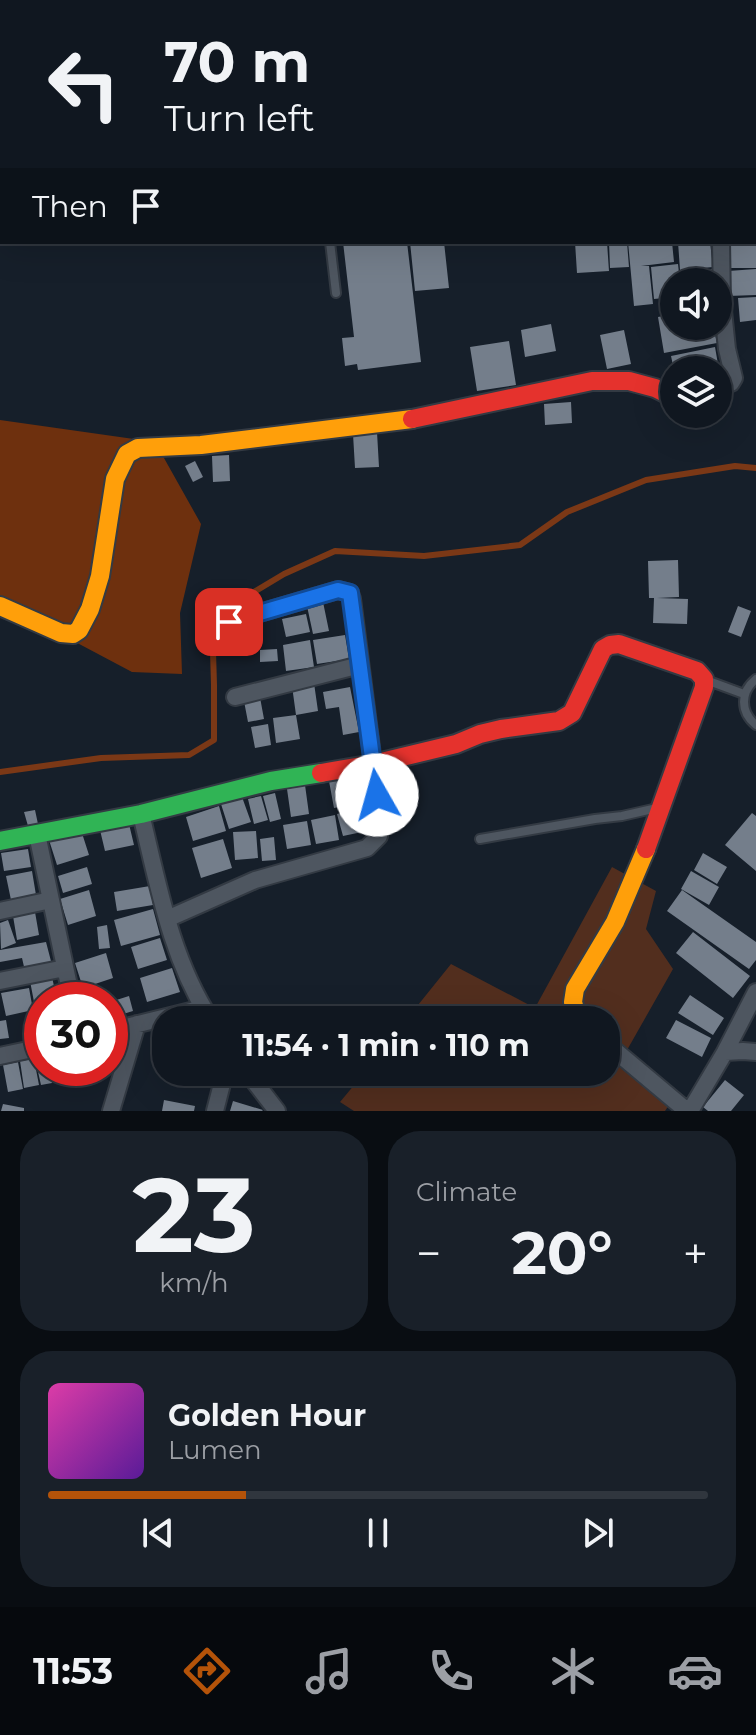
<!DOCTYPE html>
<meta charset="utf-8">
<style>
body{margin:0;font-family:Montserrat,sans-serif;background:#192029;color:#f1f3f6;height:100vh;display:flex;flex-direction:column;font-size:30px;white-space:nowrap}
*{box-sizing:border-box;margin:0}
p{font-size:26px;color:#9c9fa5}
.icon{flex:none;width:44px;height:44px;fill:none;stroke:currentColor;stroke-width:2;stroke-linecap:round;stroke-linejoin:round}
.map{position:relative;height:1111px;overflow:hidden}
.sheet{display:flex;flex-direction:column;gap:20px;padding:20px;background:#090d12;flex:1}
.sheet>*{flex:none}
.guide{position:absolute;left:0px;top:0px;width:756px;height:244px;box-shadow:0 8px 32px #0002,0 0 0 2px #30363e;background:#101720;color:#f1f3f6;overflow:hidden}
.tools{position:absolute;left:660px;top:268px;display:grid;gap:16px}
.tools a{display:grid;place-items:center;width:72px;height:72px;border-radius:50%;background:#101720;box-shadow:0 8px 32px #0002,0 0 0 2px #30363e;font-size:40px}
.speed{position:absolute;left:24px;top:982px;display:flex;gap:16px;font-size:40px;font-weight:700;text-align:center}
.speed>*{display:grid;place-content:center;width:104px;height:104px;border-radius:50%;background:#101720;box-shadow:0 8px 32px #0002,0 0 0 2px #30363e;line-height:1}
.speed .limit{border:12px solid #d22;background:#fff;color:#111}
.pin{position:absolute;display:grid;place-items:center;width:68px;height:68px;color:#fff;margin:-34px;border-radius:16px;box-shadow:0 4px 12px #0006}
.me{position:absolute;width:88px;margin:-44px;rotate:353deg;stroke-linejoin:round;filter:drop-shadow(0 0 6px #0008)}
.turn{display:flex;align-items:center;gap:28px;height:168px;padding:0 32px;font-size:36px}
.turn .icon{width:104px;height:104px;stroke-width:2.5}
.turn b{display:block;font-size:56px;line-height:68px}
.then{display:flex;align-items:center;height:76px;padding:0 32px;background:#0003;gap:16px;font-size:30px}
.big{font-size:60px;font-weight:700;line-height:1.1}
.sheet .card{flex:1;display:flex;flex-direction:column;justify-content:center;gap:12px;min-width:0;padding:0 28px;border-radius:32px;background:#192029}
.sheet .dial{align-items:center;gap:0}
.dial b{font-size:104px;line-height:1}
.song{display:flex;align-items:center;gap:24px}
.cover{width:96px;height:96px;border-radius:12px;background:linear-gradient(135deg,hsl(320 70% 55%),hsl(270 70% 35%))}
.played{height:8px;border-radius:4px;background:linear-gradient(90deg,#b45309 30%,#30363e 30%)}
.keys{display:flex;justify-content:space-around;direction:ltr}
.heat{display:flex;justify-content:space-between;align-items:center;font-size:44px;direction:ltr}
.sheet .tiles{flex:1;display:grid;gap:20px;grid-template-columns:1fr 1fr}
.card:last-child{grid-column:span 2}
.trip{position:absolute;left:152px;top:1006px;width:468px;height:80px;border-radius:32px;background:#101720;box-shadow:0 8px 32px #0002,0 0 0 2px #30363e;font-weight:700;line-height:80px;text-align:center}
.dock{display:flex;height:128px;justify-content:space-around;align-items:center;background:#06090d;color:#9c9fa5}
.dock .icon{width:56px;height:56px}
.dock .on{color:#b45309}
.dock b{font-size:36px;color:#f1f3f6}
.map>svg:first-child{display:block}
.green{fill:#522e1e}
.forest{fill:#6e300e}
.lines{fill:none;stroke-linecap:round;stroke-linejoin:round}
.stream{stroke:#7b3816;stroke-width:6}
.building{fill:#747e8b}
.lane-casing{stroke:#333a43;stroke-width:12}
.street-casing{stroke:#333a43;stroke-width:20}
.fast-casing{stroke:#333a43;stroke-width:22}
.slow-casing{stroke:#333a43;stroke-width:22}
.jam-casing{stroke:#333a43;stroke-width:22}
.lane{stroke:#4e5660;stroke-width:8}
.street{stroke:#4e5660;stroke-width:16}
.fast{stroke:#30b455;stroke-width:18}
.slow{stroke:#ff9f0a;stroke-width:18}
.jam{stroke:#e5322d;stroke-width:18}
.route-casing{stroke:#114b97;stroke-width:20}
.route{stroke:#1a73e8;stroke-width:14}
</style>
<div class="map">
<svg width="756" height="1111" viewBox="0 0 756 1111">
<rect width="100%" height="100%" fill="#161f2a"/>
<!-- green -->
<path class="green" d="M612,867L656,891L646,929L673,969L618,1066L671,1102L665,1111H354L340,1102L365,1072H606V1020H406L451,964L535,1008Z"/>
<!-- forest -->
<path class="forest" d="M0,420L155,442L201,524L180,613L182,674L132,672L0,602Z"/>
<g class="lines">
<!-- stream -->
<path class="stream" d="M0,772L101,758L189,755L214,740V685L212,617L284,574L335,551L424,556L520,545L567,512L646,480L735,466L756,468"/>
</g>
<!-- building -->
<path class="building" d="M343,242H407L421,362L358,370L357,364L345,366L342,338L354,337Z
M410,242H444L449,288L415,291Z
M575,242H607L609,271L577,273Z
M609,242H627L629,267L610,268Z
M628,242H672L674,262L641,266H649L653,304L634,306Z
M678,242H710L713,267L680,270Z
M756,244V268H729L728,245Z
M678,264L680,282H674V297L654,299L651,267Z
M714,269L715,282H681L680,272Z
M756,269V295L728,296V271Z
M756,297V320L740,322L738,298Z
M674,314V326H713L717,343L664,353L658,317Z
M551,324L556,351L525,357L521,330Z
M624,330L631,364L607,369L600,335Z
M509,341L516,385L477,391L470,347Z
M715,347L719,370H674L671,356Z
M571,402L572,423L545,425L544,404Z
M377,432L379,467L355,468L353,434Z
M229,455L230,481L213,482L212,456Z
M195,461L203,477L193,482L185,466Z
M678,560L679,597L657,598L688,599L687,624L653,623L654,598H649L648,561Z
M323,602L329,631L313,634L307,606Z
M738,606L751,611L741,637L728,632Z
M306,614L310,632L286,637L282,619Z
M252,620L257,648L231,653L227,625Z
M345,635L349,659L317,664L313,640Z
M310,640L314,667L286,671L283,645Z
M277,649L278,661L260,662V650Z
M314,683L318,711L296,715L300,739L276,743L273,718L296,715L292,686Z
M350,687L359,732L343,735L339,707L326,709L323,692Z
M259,692L264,719L248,722L243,696Z
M268,724L271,745L255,748L251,727Z
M364,774L369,801L334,808L329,781Z
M305,785L309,814L291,817L287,789Z
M275,793L281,819L270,822L263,796Z
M261,796L268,820L254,824L248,799Z
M242,797L251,822L229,829L221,804Z
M219,806L226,831L193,841L186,817Z
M356,809L362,832L343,836L337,814Z
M35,810L38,824L28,826L24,812Z
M752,813L756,816V871L725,845Z
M335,815L339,840L316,844L311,820Z
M307,821L311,845L287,849L283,825Z
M129,824L134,845L105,851L100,830Z
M81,830L89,855L57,865L49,840Z
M256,831L258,858L235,860L233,832Z
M274,837L276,860L262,861L260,839Z
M223,839L232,868L201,878L192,848Z
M28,849L31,867L4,871L1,853Z
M703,853L727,867L717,884L694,870Z
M87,867L92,884L63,893L58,876Z
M32,871L36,895L11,900L6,876Z
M691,871L719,887L709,905L681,889Z
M150,886L153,905L117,911L114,892Z
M89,890L96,916L68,925L60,899Z
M682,890L756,942V960L749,969L667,911Z
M153,909L160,935L121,946L114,920Z
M35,912L39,935L17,940L13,916Z
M8,920L16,943L1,949L0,923Z
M107,925L110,948L99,949L97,927Z
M693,932L750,976L733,998L676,953Z
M160,938L167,960L138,969L131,947Z
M46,942L52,965L25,971L22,958L0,962V950Z
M106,953L113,978L83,988L75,963Z
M172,968L180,992L147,1002L140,978Z
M52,977L57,1000H42V1006L35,1007L30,981Z
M29,988L33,1010L6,1016L1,993Z
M690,995L724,1018L713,1035L678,1013Z
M129,996L133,1011L110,1018V1002Z
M6,1020L9,1038L0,1039V1021Z
M676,1020L711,1038L702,1057L666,1038Z
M34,1059L39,1085L24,1088L20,1061Z
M18,1062L23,1089L8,1092L3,1065Z
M42,1062V1068H49L52,1083L41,1085L36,1063Z
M51,1068H77L79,1078L55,1083Z
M80,1068H97L99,1074L82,1077Z
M725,1080L744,1095L731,1111H708L703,1107Z
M164,1100L195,1106L194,1111H162Z
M233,1101L263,1110L262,1111H230Z
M3,1104L24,1108V1111H1Z"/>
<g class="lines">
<defs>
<path id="lane" d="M299,0V2
M360,0L363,2
M435,0V2
M490,0V2
M754,103L756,104
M330,242L336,293
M756,679C740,692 740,712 756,725
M706,680L744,694
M480,839L595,819L622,816L657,808"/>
<path id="street" d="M754,170H756
M754,206L756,210
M718,388L731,383L734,378L727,349L722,301L721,242
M235,697L360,665
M141,814C158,884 171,959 211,1020
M37,834L72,1000
M0,911L51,900
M167,919L255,880L367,848L379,836L381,825L352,599L350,593L338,590L229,622
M0,981L65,968
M110,1031L203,1008
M606,1043L687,1111
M725,1052L743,1051L756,1052
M0,1056L42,1047
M247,1072L277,1111
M111,1111L137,1024
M215,1111L225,1072
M690,1111L725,1052L756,992"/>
<path id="fast" d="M0,841L141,814L271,781L321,773"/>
<path id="slow" d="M0,606L61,633L73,634L79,630L90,609L100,576L115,479L127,454L138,448L201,445L412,419
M582,1020L576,1013L573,1002L575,989L615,922L646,849"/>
<path id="jam" d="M412,419L592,381H629L655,388L667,394L674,393
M321,773L373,764L456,744L480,734L501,729L559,721L572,713L603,649L610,645L619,644L697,671L704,679V687L646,849"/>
</defs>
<!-- lane casing -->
<use href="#lane" class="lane-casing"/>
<!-- street casing -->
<use href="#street" class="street-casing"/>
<!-- fast casing -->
<use href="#fast" class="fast-casing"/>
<!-- slow casing -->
<use href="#slow" class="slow-casing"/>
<!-- jam casing -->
<use href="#jam" class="jam-casing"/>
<!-- lane -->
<use href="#lane" class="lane"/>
<!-- street -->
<use href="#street" class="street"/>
<!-- fast -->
<use href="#fast" class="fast"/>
<!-- slow -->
<use href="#slow" class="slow"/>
<!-- jam -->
<use href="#jam" class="jam"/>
</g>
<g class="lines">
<defs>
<path id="route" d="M229,622L338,590L350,593L377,795"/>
</defs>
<!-- route casing -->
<use href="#route" class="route-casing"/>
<!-- route -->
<use href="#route" class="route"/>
</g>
</svg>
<div class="tools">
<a><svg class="icon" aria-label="sound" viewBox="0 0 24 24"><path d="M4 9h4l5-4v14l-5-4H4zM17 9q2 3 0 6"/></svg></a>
<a><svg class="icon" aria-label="layers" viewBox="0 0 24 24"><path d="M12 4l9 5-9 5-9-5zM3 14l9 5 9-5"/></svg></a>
</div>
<div class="speed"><div class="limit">30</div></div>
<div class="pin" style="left:229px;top:622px;background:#d93025"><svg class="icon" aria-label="arrive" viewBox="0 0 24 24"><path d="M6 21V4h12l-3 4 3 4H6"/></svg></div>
<svg class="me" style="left:377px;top:795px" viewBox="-20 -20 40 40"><circle r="19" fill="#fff"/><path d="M0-13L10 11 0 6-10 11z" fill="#1a73e8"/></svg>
<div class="trip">11:54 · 1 min · 110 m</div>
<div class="guide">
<div class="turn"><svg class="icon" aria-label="left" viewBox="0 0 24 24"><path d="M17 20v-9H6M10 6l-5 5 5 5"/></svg><div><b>70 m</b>Turn left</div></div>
<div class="then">Then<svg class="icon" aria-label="arrive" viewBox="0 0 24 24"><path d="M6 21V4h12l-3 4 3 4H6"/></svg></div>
</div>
</div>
<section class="sheet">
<div class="tiles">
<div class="card dial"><b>23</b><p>km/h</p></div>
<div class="card"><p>Climate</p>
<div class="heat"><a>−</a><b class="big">20°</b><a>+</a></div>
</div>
<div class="card">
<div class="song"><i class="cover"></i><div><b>Golden Hour</b><p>Lumen</p></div></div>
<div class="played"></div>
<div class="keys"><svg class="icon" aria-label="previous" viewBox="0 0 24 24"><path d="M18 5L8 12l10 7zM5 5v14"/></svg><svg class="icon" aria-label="pause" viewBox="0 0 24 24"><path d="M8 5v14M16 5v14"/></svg><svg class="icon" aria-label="next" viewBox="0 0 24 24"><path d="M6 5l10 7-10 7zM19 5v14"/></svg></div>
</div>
</div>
</section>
<nav class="dock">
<b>11:53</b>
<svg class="icon on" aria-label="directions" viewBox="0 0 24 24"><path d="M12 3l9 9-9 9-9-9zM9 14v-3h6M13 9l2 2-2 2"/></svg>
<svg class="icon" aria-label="music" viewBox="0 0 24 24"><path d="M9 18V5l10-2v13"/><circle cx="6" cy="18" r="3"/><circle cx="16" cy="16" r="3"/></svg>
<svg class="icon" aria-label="phone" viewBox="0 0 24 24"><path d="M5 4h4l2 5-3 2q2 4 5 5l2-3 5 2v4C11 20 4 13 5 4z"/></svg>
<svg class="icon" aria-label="climate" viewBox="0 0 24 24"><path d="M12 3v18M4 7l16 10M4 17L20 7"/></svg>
<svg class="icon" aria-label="car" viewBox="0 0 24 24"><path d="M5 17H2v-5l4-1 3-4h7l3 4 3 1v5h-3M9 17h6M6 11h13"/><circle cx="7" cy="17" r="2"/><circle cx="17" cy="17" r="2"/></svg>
</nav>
